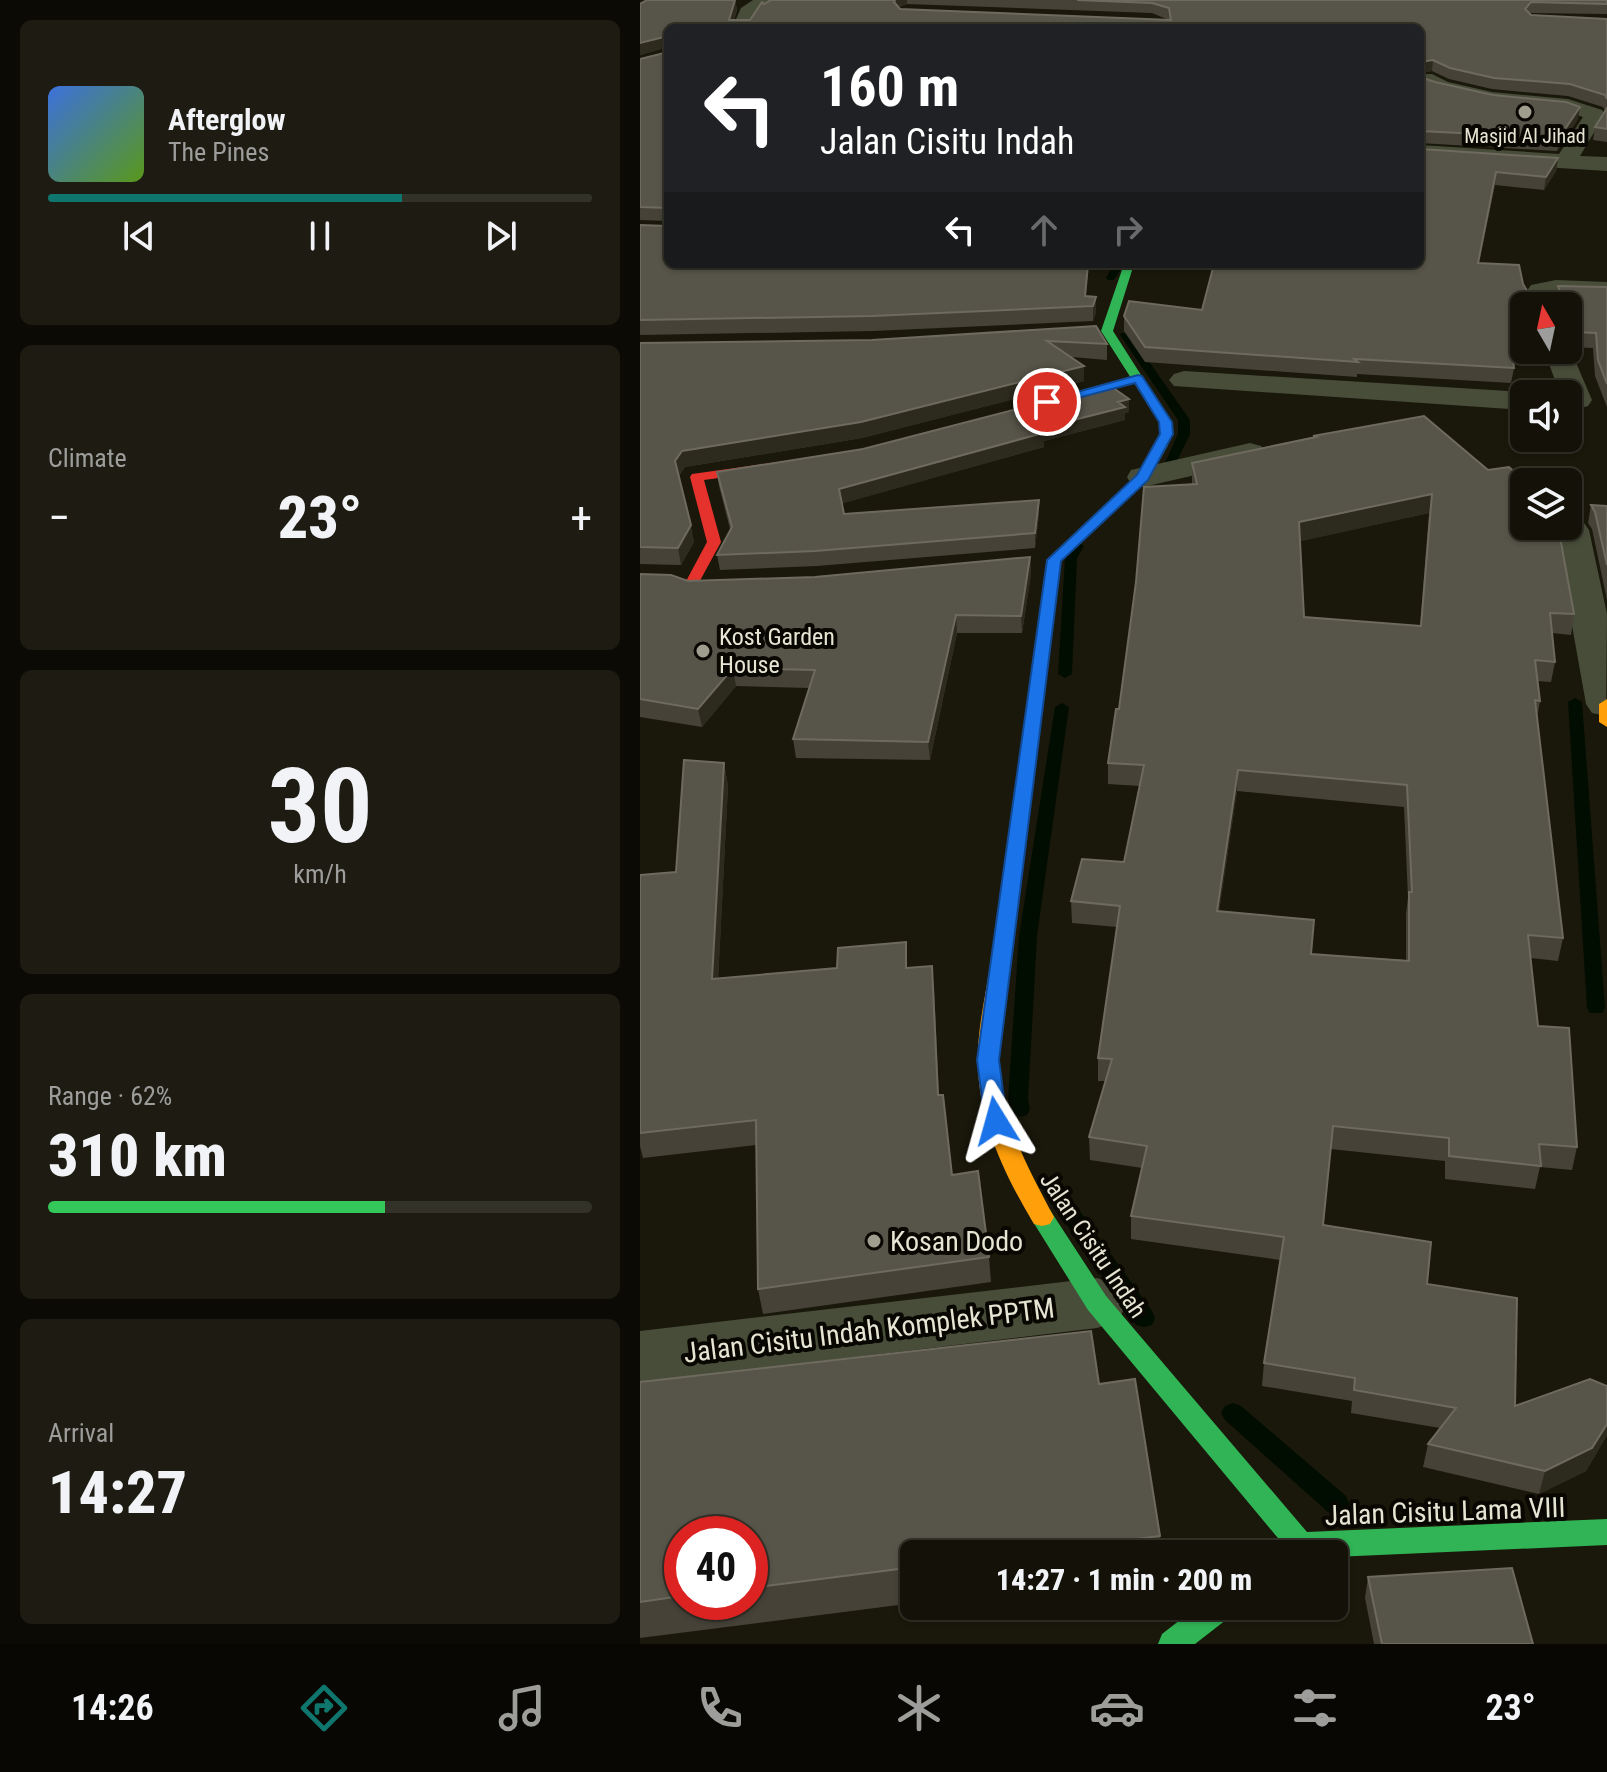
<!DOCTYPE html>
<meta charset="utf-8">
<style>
body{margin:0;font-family:"Roboto Condensed",sans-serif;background:#1d1b12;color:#f1f3f6;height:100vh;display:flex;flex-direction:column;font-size:30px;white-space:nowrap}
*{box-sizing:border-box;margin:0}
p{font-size:26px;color:#9d9e9c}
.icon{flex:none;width:44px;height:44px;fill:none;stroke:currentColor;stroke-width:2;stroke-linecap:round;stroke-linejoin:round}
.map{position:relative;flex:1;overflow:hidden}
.side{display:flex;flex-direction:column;gap:20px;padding:20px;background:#0b0a04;width:640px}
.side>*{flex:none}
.guide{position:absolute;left:24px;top:24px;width:760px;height:244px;border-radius:12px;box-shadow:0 2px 6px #0004,0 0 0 2px #333229;background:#202124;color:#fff;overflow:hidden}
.needle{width:52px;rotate:351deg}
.fabs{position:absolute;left:870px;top:292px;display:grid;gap:16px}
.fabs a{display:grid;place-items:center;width:72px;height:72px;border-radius:12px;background:#141208;box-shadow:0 2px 6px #0004,0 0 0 2px #333229;font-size:40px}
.speed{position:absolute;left:24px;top:1516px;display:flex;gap:16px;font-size:40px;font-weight:700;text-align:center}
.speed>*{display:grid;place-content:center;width:104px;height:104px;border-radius:50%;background:#141208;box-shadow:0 2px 6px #0004,0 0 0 2px #333229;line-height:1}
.speed .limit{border:12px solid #d22;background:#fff;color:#111}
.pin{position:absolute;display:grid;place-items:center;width:68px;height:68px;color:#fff;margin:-34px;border:4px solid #fff;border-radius:50%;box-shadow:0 2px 8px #0007}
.me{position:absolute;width:88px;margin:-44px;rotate:352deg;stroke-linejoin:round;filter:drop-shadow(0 0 6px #0008)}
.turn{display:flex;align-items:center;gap:28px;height:168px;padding:0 24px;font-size:36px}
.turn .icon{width:104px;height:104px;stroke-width:2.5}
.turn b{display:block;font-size:56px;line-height:68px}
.lanes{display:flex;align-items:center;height:76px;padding:0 24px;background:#0003;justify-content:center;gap:40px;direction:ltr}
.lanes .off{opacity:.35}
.big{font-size:60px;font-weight:800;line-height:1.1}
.side .tile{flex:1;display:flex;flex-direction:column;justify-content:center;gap:12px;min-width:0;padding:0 28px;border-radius:12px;background:#1d1b12}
.side .dial{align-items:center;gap:0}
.dial b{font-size:104px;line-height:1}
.song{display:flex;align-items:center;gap:24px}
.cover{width:96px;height:96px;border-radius:12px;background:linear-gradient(135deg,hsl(220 70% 55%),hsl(90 70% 35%))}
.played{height:8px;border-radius:4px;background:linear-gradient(90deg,#0f766e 65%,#333229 65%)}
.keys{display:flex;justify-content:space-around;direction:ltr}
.heat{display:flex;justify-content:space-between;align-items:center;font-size:44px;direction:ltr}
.charge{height:12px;border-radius:6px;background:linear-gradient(90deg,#34c759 62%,#333229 0)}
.trip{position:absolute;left:260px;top:1540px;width:448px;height:80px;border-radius:12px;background:#141208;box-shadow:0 2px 6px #0004,0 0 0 2px #333229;font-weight:800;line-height:80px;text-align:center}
.dock{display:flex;height:128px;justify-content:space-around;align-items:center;background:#080703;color:#9d9e9c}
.dock .icon{width:56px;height:56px}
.dock .active{color:#0f766e}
.dock b{font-size:36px;color:#f1f3f6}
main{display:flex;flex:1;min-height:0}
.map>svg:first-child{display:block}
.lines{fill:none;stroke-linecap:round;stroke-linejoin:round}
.stream{fill:#020d01;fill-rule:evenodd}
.street{fill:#484d3a;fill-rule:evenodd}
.fast{fill:#30b455;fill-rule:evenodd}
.slow{fill:#ff9f0a;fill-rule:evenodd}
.jam{fill:#e5322d;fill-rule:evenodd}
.wall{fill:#464238;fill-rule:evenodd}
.shaded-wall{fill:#2d2a1e}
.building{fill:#575449;stroke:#6e6a5e;stroke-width:2;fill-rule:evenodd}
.route{fill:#1a73e8;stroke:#114b97;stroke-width:2}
.poi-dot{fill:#9f9d8d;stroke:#090701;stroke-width:3}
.labels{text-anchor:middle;stroke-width:8;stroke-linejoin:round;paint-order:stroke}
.far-poi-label{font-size:20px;fill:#e6e5d4;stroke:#090701}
.poi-label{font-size:24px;fill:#e6e5d4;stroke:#090701;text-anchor:start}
.street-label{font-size:24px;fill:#e6e5d4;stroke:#090701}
.near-poi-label{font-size:28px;fill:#e6e5d4;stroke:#090701;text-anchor:start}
.near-street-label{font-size:28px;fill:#e6e5d4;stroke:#090701}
</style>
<main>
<section class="side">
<div class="tile">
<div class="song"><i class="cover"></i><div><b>Afterglow</b><p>The Pines</p></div></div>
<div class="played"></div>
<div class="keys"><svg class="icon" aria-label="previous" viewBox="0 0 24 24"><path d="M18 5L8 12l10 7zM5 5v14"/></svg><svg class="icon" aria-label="pause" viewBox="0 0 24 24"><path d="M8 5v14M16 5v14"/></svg><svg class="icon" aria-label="next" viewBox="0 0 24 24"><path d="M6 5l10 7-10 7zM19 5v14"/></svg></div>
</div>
<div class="tile"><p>Climate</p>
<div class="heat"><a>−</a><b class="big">23°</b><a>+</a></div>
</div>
<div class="tile dial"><b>30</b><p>km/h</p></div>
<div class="tile"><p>Range · 62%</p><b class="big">310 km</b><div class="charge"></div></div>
<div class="tile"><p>Arrival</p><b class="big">14:27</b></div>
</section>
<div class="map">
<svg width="967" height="1644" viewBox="0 0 967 1644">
<rect width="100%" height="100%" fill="#1a180a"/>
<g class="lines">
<!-- stream -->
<path class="stream" d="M474,264H484L474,280H468L466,278Z
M481,333H489L550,420V434L534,467H526L524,465L538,434V420L480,335Z
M438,542L444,546L437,558L432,674L425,678L418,674L425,558L434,543Z
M935,698L942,702L965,1008L962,1013H950L947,1008L928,702Z
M422,703L429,707L397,936L388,1099L390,1110L387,1115L380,1117L373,1115L368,1099L379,936L415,707Z
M432,1208L439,1210L512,1311L515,1318L512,1325L504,1327L496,1325L425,1222L422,1216L425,1210Z
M593,1403L601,1406L706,1496L709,1504L706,1512L697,1515L688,1512L585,1420L581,1413L585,1406Z"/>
<!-- street -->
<path class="street" d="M113,0H133L115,15L110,28H92L101,8Z
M780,74H792L808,82L852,92L928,99L962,110L965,114L940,156L967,157V171L780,159V145L919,154L943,117L925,111L852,104L794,91L787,86H780Z
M916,280L967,282V298L916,296L911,297L915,306H887L884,295L891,285Z
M928,344L952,400L948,406L928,412V394H920L904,350H928Z
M544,371L884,392L892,394H884V410L534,386L529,380L534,374Z
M610,443L621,446L626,453L621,460L503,487L491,484L487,477L491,470Z
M932,520L944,523L949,530L967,614L966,716L952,713L946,704L915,530L918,526H928V521Z
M457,1278L478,1285L487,1303L478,1321L457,1328L0,1383V1331Z"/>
<!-- fast -->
<path class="fast" d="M484,264H494L473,331L531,422L532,434L527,447L508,480L421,561L371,959L368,964H354L351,959L407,560L498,475L515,447L520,434L519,422L461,331Z
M402,1208L410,1210L466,1296L667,1532L967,1519V1545L694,1557V1554H635L642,1543L448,1310L390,1217L394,1210Z
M558,1606H595L591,1616L555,1644H518L522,1634Z"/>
<!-- slow -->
<path class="slow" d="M967,699V727L959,722V704Z
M361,952L368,954L371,959C367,989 360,1020 359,1050C357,1113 386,1164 414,1217L410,1224L402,1226L394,1224C362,1171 335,1113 338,1050C339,1020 347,989 351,959L354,954Z"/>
<!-- jam -->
<path class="jam" d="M138,462L143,463V469L64,480L81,542L56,588H46L44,585L67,542L50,477L52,474Z"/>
</g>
<!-- wall -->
<path class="wall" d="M95,0L97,10L94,20H110L124,4L131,0H967V14L889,13L891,15L967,19V142L953,140L955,127L965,111L963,107L928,96L852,89L809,79L792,71L780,73V28L28,47L0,55V4ZM267,4L512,13L529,20L260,9L258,7Z
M0,59L446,296L456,297V312L453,321L233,331L0,335V225L28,226V221L0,220Z
M780,77L795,82L938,119L917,151L780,143Z
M781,149L918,158L916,171L904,190L855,185L839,263L883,284L889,294H916L918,286L967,287V407L955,376L953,348L933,347L929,341L928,306H884V345H872L874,368L871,383L717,374V377L505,362L484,331V316L562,310Z
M456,326L467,344V360L432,357L444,381L222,438L45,467L39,476L54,542L41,565L0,564V343L232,340Z
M489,399V412L485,413V420L404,441V447L202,503L204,514L399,500V514L395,548L177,566L80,570L77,555L90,529L79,486L77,472L223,449Z
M784,416L934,614L931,635L912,633L915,662L911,682L898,681L900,701L897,718L923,938L918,961L891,958L898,1026L937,1147L932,1170L900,1167L895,1189L805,1179V1161L690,1149L683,1225L787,1284L875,1406L967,1386V1435L946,1471L899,1494L783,1467L788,1444L800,1428L711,1413L712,1401L622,1386L624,1363L640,1260L491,1239V1216L502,1168L450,1160L449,1137L465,1081H458V1058L477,927L432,923L431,901L484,862L500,786L468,784V763L479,709L552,484V463L673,438V436ZM789,513L780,626L664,617L660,541ZM597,791L764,807L768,897L766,914V960L671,954L579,911Z
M951,505L967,506V600L952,529L948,523Z
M390,557L391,574L382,633H317L290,760L156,758L153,739L169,688L96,686L62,727L0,717V574L48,581L175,577Z
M84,763L88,786L78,979L269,968L294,990L299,1095L312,1175L349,1257L351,1282L123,1314L118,1289L116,1145L3,1158L0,1146V875L36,872Z
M0,1382L459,1384L520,1536L519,1554H274V1603L0,1638ZM42,1534H110V1602H42Z
M728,1577L893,1644H734L725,1598Z"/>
<!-- shaded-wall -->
<path class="shaded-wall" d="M95,0L97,10L91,28L89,20Z
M255,0H267V4L259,6L254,2Z
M28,36V47L0,55V43Z
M793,60L792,71L780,73V62Z
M940,107L938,119L917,151L919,138Z
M918,158L916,171L904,190L906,177Z
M856,172L855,185L836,277L838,263Z
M448,264H449L445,310V296Z
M456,297V312L453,321V306Z
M444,366V381L222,438L45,467L38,478L35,461L42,451Z
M489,399V412L485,413V420L404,441V447L201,504L199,489L398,429Z
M792,494L789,513L658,542L659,522Z
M399,500V514L395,548V533Z
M51,525L54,542L41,565L38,548Z
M390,557L391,574L382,633L381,616Z
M316,615L317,633L290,760L288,742Z
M93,668L96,686L62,727L58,709Z
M84,763L88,786L77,1004L72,979Z
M598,770L597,791L576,933L577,911Z
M292,966L294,990L300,1120L298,1095Z
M967,1424V1435L946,1471L899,1494L905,1471Z"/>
<!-- building -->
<path class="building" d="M7,0H95L89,20H110L122,2L124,4L131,0H255L254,2L260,9L531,20L529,8L512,3L437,0H967V4L891,2L885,9L891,15L967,19V99L965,95L930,84L854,78L810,68L793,60L780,62V28H28V36L0,43V4Z
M28,52V208L0,207V59Z
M780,77L795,82L853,95L926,102L940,107L919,138L780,131Z
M967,108V129L955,127Z
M780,148L781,149L918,158L906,177L856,172L838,263L879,265L883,284L889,294H917L920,292L918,286L967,287V384L958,360L956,333L935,332L931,326L928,331V306H884V330H870L874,368L714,359L718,362L505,347L484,316L489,301L562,310L574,264H780Z
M28,208V264H448L445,296L456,297L453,306L232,316L0,320V225L28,226Z
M456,326L467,344L407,341L444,366L221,422L42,451L35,461L51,525L38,548L0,547V343L232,340Z
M469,385L489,399L478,402L485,407L398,429L403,433L199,489L204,514L399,500L395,533L175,551L77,555L92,527L77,472L223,449Z
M784,416L848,470L869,467L886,482H884V526H918L934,614L910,613L915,662L895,660L900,701L895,700L923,938L888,935L898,1026L929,1028L937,1147L899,1144L901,1166L809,1156V1138L693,1126L683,1225L791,1242L787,1284L877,1298L875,1406L950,1379L967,1386V1424L952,1448L905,1471L788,1444L816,1408L714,1390L715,1378L624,1363L644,1237L491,1216L507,1146L449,1137L472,1059L458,1058L480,906L431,901L442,859L484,862L504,765L468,763L476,709H479L496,582L504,487L557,484L552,463L676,437L673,436ZM792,494L781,626L664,617L659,522ZM598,770L767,785L772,892H769V961L671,954L674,920L577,911Z
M951,505L967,506V565L955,512Z
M390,557L381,616L316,615L288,742L153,739L175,670L93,668L58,709L0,699V574L31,575L48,581L175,577Z
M44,760L84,763L72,979L197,968L198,948L266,942V968L292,966L298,1095H303L312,1175L338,1171L349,1257L118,1289L116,1120L0,1133V875L36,872Z
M451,1331L459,1384L495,1379L520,1536L378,1554H274V1567L110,1588V1534H42V1596L0,1602V1382Z
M872,1568L893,1644H742L728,1577Z"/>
<!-- route -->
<path class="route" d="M498,375L502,376L532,422L533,434L508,480L421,561L359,1060L367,1121L364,1127L356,1130L348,1127L345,1121L337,1060L407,560L497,475L520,434L519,422L495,383L407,406L401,402Z"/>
<!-- markers -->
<g class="poi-dot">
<circle cx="885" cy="112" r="8"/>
<circle cx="63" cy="651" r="8"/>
<circle cx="234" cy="1241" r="8"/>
</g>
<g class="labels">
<!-- far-poi labels -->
<g class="far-poi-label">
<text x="885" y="143">Masjid Al Jihad</text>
</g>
<!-- poi labels -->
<g class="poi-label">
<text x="79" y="645">Kost Garden<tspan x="79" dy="28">House</tspan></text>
</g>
<!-- street labels -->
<g class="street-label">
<text transform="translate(453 1245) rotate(56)" y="8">Jalan Cisitu Indah</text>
</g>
<!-- near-poi labels -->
<g class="near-poi-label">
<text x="250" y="1251">Kosan Dodo</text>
</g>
<!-- near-street labels -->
<g class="near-street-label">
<text transform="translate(229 1330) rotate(-7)" y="10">Jalan Cisitu Indah Komplek PPTM</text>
<text transform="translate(805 1511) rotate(-2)" y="10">Jalan Cisitu Lama VIII</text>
</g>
</g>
</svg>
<div class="fabs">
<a><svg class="needle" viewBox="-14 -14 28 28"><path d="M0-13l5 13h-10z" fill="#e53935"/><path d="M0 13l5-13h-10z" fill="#9d9e9c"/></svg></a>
<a><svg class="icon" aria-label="sound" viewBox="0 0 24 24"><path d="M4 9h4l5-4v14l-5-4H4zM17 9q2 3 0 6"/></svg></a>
<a><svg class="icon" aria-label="layers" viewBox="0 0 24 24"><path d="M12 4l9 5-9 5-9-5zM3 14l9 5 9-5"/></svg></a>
</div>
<div class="speed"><div class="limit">40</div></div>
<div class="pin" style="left:407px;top:402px;background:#d93025"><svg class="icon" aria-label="arrive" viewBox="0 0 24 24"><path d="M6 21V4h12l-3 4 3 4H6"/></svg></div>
<svg class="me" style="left:356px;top:1121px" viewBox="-20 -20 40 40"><path d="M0-17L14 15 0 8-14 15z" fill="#1a73e8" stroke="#fff" stroke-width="4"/></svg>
<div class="trip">14:27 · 1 min · 200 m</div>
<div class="guide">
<div class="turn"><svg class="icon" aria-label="left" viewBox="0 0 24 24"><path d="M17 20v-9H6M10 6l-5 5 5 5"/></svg><div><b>160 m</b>Jalan Cisitu Indah</div></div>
<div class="lanes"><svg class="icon" aria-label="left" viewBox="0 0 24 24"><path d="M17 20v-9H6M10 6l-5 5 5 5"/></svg><svg class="icon off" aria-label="ahead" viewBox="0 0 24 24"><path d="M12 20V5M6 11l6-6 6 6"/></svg><svg class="icon off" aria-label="right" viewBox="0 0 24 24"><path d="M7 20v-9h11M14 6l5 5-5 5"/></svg></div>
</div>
</div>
</main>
<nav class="dock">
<b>14:26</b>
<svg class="icon active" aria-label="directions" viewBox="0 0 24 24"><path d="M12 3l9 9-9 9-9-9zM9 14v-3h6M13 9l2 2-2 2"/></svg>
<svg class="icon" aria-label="music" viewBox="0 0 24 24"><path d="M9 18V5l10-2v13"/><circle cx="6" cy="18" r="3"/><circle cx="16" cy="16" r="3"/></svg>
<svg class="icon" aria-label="phone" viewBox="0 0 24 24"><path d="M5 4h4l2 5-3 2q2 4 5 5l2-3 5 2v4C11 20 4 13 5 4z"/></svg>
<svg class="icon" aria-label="climate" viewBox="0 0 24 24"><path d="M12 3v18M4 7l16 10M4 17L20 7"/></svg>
<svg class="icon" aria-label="car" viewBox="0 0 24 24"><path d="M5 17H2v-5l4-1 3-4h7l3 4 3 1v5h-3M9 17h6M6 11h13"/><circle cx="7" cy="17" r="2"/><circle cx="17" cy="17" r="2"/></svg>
<svg class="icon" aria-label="filters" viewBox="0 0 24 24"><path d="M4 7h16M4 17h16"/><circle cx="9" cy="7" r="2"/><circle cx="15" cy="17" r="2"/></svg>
<b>23°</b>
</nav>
